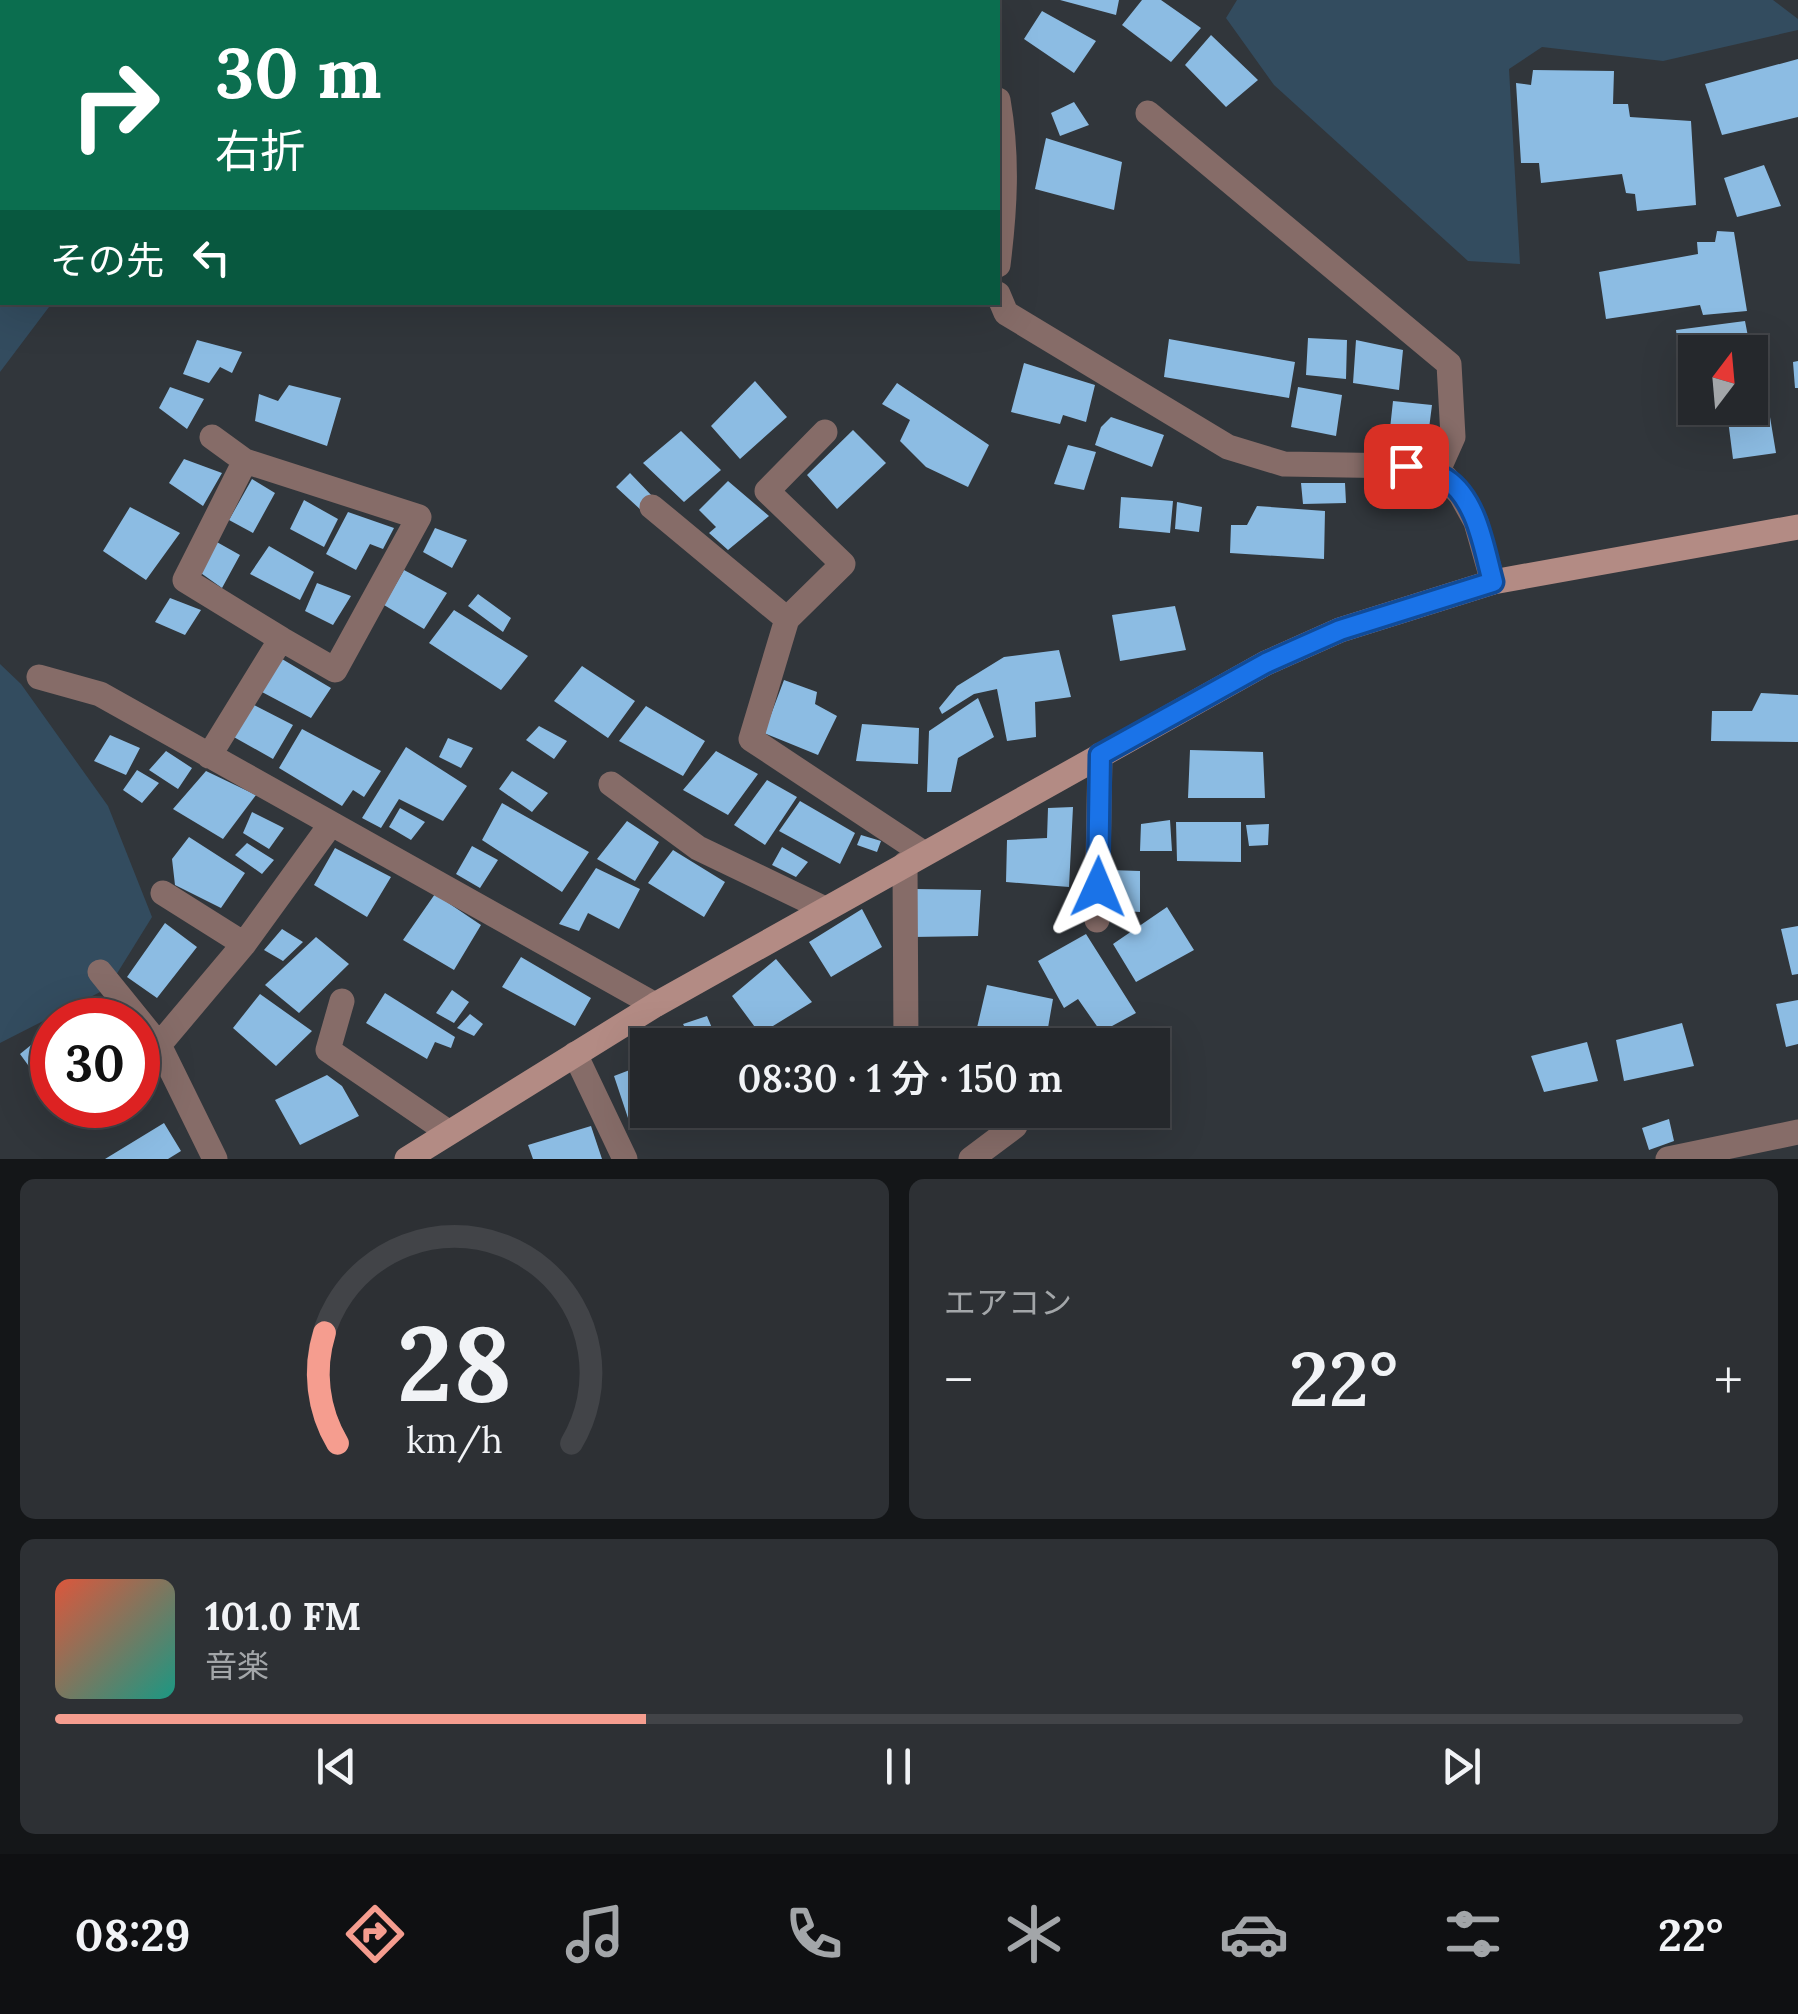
<!DOCTYPE html>
<html lang="ja">
<meta charset="utf-8">
<style>
body{margin:0;font-family:Lora,"Noto Sans JP",serif;background:#2d3034;color:#f1f3f6;height:100vh;display:flex;flex-direction:column;font-size:38px;white-space:nowrap}
*{box-sizing:border-box;margin:0}
p{font-size:32px;color:#a3a6a9}
.icon{flex:none;width:55px;height:55px;fill:none;stroke:currentColor;stroke-width:2;stroke-linecap:round;stroke-linejoin:round}
.map{position:relative;height:1159px;overflow:hidden}
.sheet{display:flex;flex-direction:column;gap:20px;padding:20px;background:#141618;flex:1}
.sheet>*{flex:none}
.top-card{position:absolute;left:0px;top:0px;width:1000px;height:305px;box-shadow:0 10px 40px #0002,0 0 0 2px #424448;background:#0b6e4f;color:#fff;overflow:hidden}
.needle{width:65px;rotate:16deg}
.tools{position:absolute;left:1678px;top:335px;display:grid;gap:20px}
.tools a{display:grid;place-items:center;width:90px;height:90px;border-radius:0px;background:#25282c;box-shadow:0 10px 40px #0002,0 0 0 2px #424448;font-size:50px}
.speed{position:absolute;left:30px;top:998px;display:flex;gap:20px;font-size:50px;font-weight:700;text-align:center}
.speed>*{display:grid;place-content:center;width:130px;height:130px;border-radius:50%;background:#25282c;box-shadow:0 10px 40px #0002,0 0 0 2px #424448;line-height:1}
.speed .limit{border:15px solid #d22;background:#fff;color:#111}
.pin{position:absolute;display:grid;place-items:center;width:85px;height:85px;color:#fff;margin:-42px;border-radius:20px;box-shadow:0 5px 15px #0006}
.me{position:absolute;width:110px;margin:-55px;rotate:1deg;stroke-linejoin:round;filter:drop-shadow(0 0 8px #0008)}
.turn{display:flex;align-items:center;gap:35px;height:210px;padding:0 50px;font-size:45px}
.turn .icon{width:130px;height:130px;stroke-width:2.5}
.turn b{display:block;font-size:70px;line-height:85px}
.then{display:flex;align-items:center;height:95px;padding:0 50px;background:#0003;gap:20px;font-size:38px}
.big{font-size:75px;font-weight:600;line-height:1.1}
.sheet .card{flex:1;display:flex;flex-direction:column;justify-content:center;gap:15px;min-width:0;padding:0 35px;border-radius:15px;background:#2d3034}
.sheet .dial{align-items:center;gap:0}
.dial svg{height:260px;overflow:visible;fill:none;stroke:#424448;stroke-width:7;stroke-linecap:round;text-anchor:middle}
.dial text{fill:#f1f3f6;stroke:none}
.song{display:flex;align-items:center;gap:30px}
.cover{width:120px;height:120px;border-radius:15px;background:linear-gradient(135deg,hsl(10 70% 55%),hsl(170 70% 35%))}
.played{height:10px;border-radius:5px;background:linear-gradient(90deg,#f59d8f 35%,#424448 35%)}
.keys{display:flex;justify-content:space-around;direction:ltr}
.heat{display:flex;justify-content:space-between;align-items:center;font-size:55px;direction:ltr}
.sheet .tiles{flex:1;display:grid;gap:20px;grid-template-columns:1fr 1fr}
.card:last-child{grid-column:span 2}
.trip{position:absolute;left:630px;top:1028px;width:540px;height:100px;border-radius:0px;background:#25282c;box-shadow:0 10px 40px #0002,0 0 0 2px #424448;font-weight:600;line-height:100px;text-align:center}
.tab-bar{display:flex;height:160px;justify-content:space-around;align-items:center;background:#0f1012;color:#a3a6a9}
.tab-bar .icon{width:70px;height:70px}
.tab-bar .selected{color:#f59d8f}
.tab-bar b{font-size:45px;color:#f1f3f6}
.map>svg:first-child{display:block}
.green{fill:#334c5f}
.building{fill:#8cbce3}
.lines{fill:none;stroke-linecap:round;stroke-linejoin:round}
.street{stroke:#866c68;stroke-width:25}
.secondary{stroke:#b38b84;stroke-width:25}
.route-casing{stroke:#114b97;stroke-width:25}
.route{stroke:#1a73e8;stroke-width:18}
</style>
<div class="map">
<svg width="1798" height="1159" viewBox="0 0 1798 1159">
<rect width="100%" height="100%" fill="#31363b"/>
<!-- green -->
<path class="green" d="M0,0H207L2,2V302L52,303L0,372Z
M1237,0H1773L1798,19V30L1663,61L1542,47L1509,69L1520,264L1468,261L1274,85L1226,18Z
M0,664L21,684L108,806L152,917L108,988L0,1043Z"/>
<!-- building -->
<path class="building" d="M1060,0H1119L1116,15Z
M1142,0H1161L1201,28L1171,62L1122,25Z
M1042,11L1096,41L1074,73L1024,39Z
M1211,35L1258,80L1226,107L1185,65Z
M1798,59V117L1722,135L1705,84Z
M1533,70L1614,71L1613,104H1628L1630,117L1691,121L1696,205L1637,211L1635,194L1626,193L1622,174L1541,183L1539,163H1521L1516,83L1531,85Z
M1074,102L1089,125L1060,136L1051,113Z
M1046,138L1122,162L1114,210L1035,189Z
M1764,165L1781,206L1737,217L1724,178Z
M1717,231L1734,232L1747,311L1703,315L1700,305L1606,319L1599,272L1698,254L1697,242H1715Z
M1745,321L1751,352H1695V404L1685,405L1676,330Z
M1308,338L1347,340L1346,379L1306,375Z
M1169,339L1295,362L1289,398L1164,377Z
M197,340L242,352L232,373L220,367L209,383L183,374Z
M1356,340L1403,350L1399,390L1353,383Z
M1752,354L1760,395L1750,397V355Z
M1798,361V388H1795L1793,362Z
M1024,363L1095,385L1086,422L1063,415L1060,424L1011,412Z
M755,381L787,417L740,459L711,426Z
M897,383L989,445L968,487L926,467L900,441L910,420L882,404Z
M289,385L341,398L327,446L255,421L259,394L278,401Z
M170,387L204,399L187,429L159,408Z
M1298,387L1342,395L1336,436L1291,427Z
M1393,401L1432,405L1427,444L1389,438Z
M1769,411L1776,453L1733,459L1728,420Z
M1111,417L1164,435L1152,467L1095,445L1101,427Z
M853,430L886,463L837,509L807,475Z
M681,431L721,470L684,502L643,463Z
M1068,445L1096,452L1084,490L1054,484Z
M184,459L222,473L203,506L169,483Z
M630,473L654,498L642,511L616,487Z
M252,479L275,493L253,533L229,520Z
M728,481L769,516L728,550L709,533L716,527L699,510Z
M1301,483H1345L1346,503L1303,504Z
M1121,497L1173,501L1170,533L1119,528Z
M304,500L338,519L324,547L290,529Z
M1177,502L1202,507L1199,532L1175,529Z
M1257,506L1325,511L1324,559L1230,553L1231,525H1247Z
M130,507L180,533L146,580L103,551Z
M348,512L394,528L383,549L370,544L356,570L326,554Z
M435,528L467,540L452,568L423,552Z
M215,541L240,555L222,588L198,571Z
M269,546L314,572L300,600L250,574Z
M404,570L447,593L424,629L384,605Z
M317,583L351,596L333,625L305,611Z
M478,594L511,618L503,632L468,606Z
M170,598L201,610L185,635L155,622Z
M1175,606L1186,650L1120,661L1112,615Z
M454,610L528,656L501,690L429,643Z
M1059,650L1071,697L1035,702L1036,737L1007,741L997,689L974,694L942,714L939,708L957,686L1004,657Z
M282,659L331,688L311,718L262,692Z
M582,666L635,701L608,738L554,701Z
M784,680L817,692L815,704L837,716L818,755L764,733Z
M1761,693L1798,695V742L1711,741L1712,711H1752Z
M978,698L994,737L958,758L951,792H927L929,731Z
M254,705L293,725L273,759L232,736Z
M646,706L705,741L683,776L619,741Z
M862,724L919,728L918,764L856,761Z
M539,726L567,741L554,759L526,740Z
M302,729L381,771L364,797L353,790L342,806L279,768Z
M110,735L140,748L126,775L94,761Z
M448,738L473,748L461,768L439,757Z
M406,747L467,786L443,821L399,799L381,828L362,818Z
M1190,750L1263,752L1265,798H1188Z
M166,751L192,768L178,789L149,770Z
M716,751L758,774L728,815L683,790Z
M137,770L159,783L142,803L123,790Z
M206,771L256,795L223,839L173,809Z
M512,771L548,793L532,812L499,789Z
M767,780L797,797L765,845L734,825Z
M800,801L855,833L840,864L779,831Z
M502,803L589,852L562,892L482,840Z
M1073,807L1069,887L1006,882L1007,840L1047,838L1048,808Z
M400,808L425,822L411,840L389,827Z
M252,812L284,828L269,849L243,833Z
M1170,820L1172,851H1140L1141,824Z
M627,821L659,842L635,881L597,859Z
M1176,822H1241V862L1177,861Z
M1269,824L1268,845L1249,846L1246,825Z
M861,835L881,841L877,852L857,845Z
M189,837L245,873L221,908L175,885L172,859Z
M247,843L274,860L262,874L235,855Z
M472,846L498,860L480,888L456,874Z
M782,847L808,862L796,877L772,865Z
M335,848L391,877L367,917L314,885Z
M673,850L725,882L704,917L648,883Z
M596,868L640,889L619,929L588,913L579,931L559,924Z
M1109,870L1140,871V912L1108,910Z
M915,889L981,890L978,936L912,937Z
M435,894L481,925L454,970L403,940Z
M1167,907L1194,950L1136,982L1113,944Z
M862,909L882,947L831,977L809,942Z
M165,923L197,947L157,998L127,977Z
M1798,926V974L1792,975L1781,929Z
M282,929L303,942L283,961L264,950Z
M1086,934L1136,1013L1101,1032L1078,999L1064,1008L1038,961Z
M316,937L349,964L299,1013L265,985Z
M521,957L591,998L575,1026L502,987Z
M776,959L812,1002L760,1034L732,996Z
M987,985L1053,999L1045,1045H1014L976,1032Z
M452,990L469,1002L454,1023L436,1013Z
M385,993L455,1037L451,1048L435,1042L427,1059L366,1023Z
M260,994L312,1031L276,1066L233,1028Z
M1798,1000V1044L1786,1047L1776,1004Z
M470,1014L483,1024L474,1036L457,1028Z
M707,1016L717,1040L694,1045L683,1024Z
M1682,1023L1694,1066L1624,1081L1616,1040Z
M52,1028V1098L20,1054Z
M1587,1042L1598,1081L1544,1092L1531,1056Z
M648,1063V1109L628,1118L614,1076Z
M327,1075L342,1086L359,1116L300,1145L275,1100Z
M1669,1119L1674,1141L1649,1150L1642,1128Z
M164,1123L181,1151L168,1159H105Z
M591,1126L602,1159H533L528,1145Z"/>
<g class="lines">
<!-- street -->
<path class="street" d="M985,0L986,2
M998,100C1008,157 1005,208 998,265
M1148,113L1449,364L1453,437L1436,475
M998,294L1006,313L1228,447L1284,464L1406,466L1445,477L1461,495L1476,522L1493,582
M212,437L245,461
M652,507L787,619L751,739L923,853
M787,619L843,564L767,491L825,432
M39,677L100,694L655,1005
M209,756L281,639L335,670L419,517L245,461L185,580L281,639
M611,784L698,848L825,909
M905,864L906,1045
M163,893L244,944
M1097,920L1100,755
M100,972L159,1045L215,1159
M342,1001L328,1050L448,1132
M159,1045L244,944L331,824
M575,1054L625,1159
M971,1159L1015,1126L992,1110
M1668,1159L1798,1132"/>
<!-- secondary -->
<path class="secondary" d="M407,1159L655,1005L1266,663L1340,630L1493,582L1798,527"/>
</g>
<g class="lines">
<defs>
<path id="route" d="M1098,887L1100,755L1266,663L1340,630L1493,582C1484,549 1477,499 1446,479C1436,472 1418,470 1406,466"/>
</defs>
<!-- route casing -->
<use href="#route" class="route-casing"/>
<!-- route -->
<use href="#route" class="route"/>
</g>
</svg>
<div class="tools">
<a><svg class="needle" viewBox="-14 -14 28 28"><path d="M0-13l5 13h-10z" fill="#e53935"/><path d="M0 13l5-13h-10z" fill="#a3a6a9"/></svg></a>
</div>
<div class="speed"><div class="limit">30</div></div>
<div class="pin" style="left:1406px;top:466px;background:#d93025"><svg class="icon" aria-label="arrive" viewBox="0 0 24 24"><path d="M6 21V4h12l-3 4 3 4H6"/></svg></div>
<svg class="me" style="left:1098px;top:887px" viewBox="-20 -20 40 40"><path d="M0-17L14 15 0 8-14 15z" fill="#1a73e8" stroke="#fff" stroke-width="4"/></svg>
<div class="trip">08:30 · 1 分 · 150 m</div>
<div class="top-card">
<div class="turn"><svg class="icon" aria-label="right" viewBox="0 0 24 24"><path d="M7 20v-9h11M14 6l5 5-5 5"/></svg><div><b>30 m</b>右折</div></div>
<div class="then">その先<svg class="icon" aria-label="left" viewBox="0 0 24 24"><path d="M17 20v-9H6M10 6l-5 5 5 5"/></svg></div>
</div>
</div>
<section class="sheet">
<div class="tiles">
<div class="card dial"><svg viewBox="0 0 100 80">
<path d="M14 69A42 42 0 1 1 86 69"/>
<path d="M14 69A42 42 0 0 1 10 35" stroke="#f59d8f"/>
<text x="50" y="56" font-size="32" font-weight="700">28</text>
<text x="50" y="72" font-size="11">km/h</text>
</svg></div>
<div class="card"><p>エアコン</p>
<div class="heat"><a>−</a><b class="big">22°</b><a>+</a></div>
</div>
<div class="card">
<div class="song"><i class="cover"></i><div><b>101.0 FM</b><p>音楽</p></div></div>
<div class="played"></div>
<div class="keys"><svg class="icon" aria-label="previous" viewBox="0 0 24 24"><path d="M18 5L8 12l10 7zM5 5v14"/></svg><svg class="icon" aria-label="pause" viewBox="0 0 24 24"><path d="M8 5v14M16 5v14"/></svg><svg class="icon" aria-label="next" viewBox="0 0 24 24"><path d="M6 5l10 7-10 7zM19 5v14"/></svg></div>
</div>
</div>
</section>
<nav class="tab-bar">
<b>08:29</b>
<svg class="icon selected" aria-label="directions" viewBox="0 0 24 24"><path d="M12 3l9 9-9 9-9-9zM9 14v-3h6M13 9l2 2-2 2"/></svg>
<svg class="icon" aria-label="music" viewBox="0 0 24 24"><path d="M9 18V5l10-2v13"/><circle cx="6" cy="18" r="3"/><circle cx="16" cy="16" r="3"/></svg>
<svg class="icon" aria-label="phone" viewBox="0 0 24 24"><path d="M5 4h4l2 5-3 2q2 4 5 5l2-3 5 2v4C11 20 4 13 5 4z"/></svg>
<svg class="icon" aria-label="climate" viewBox="0 0 24 24"><path d="M12 3v18M4 7l16 10M4 17L20 7"/></svg>
<svg class="icon" aria-label="car" viewBox="0 0 24 24"><path d="M5 17H2v-5l4-1 3-4h7l3 4 3 1v5h-3M9 17h6M6 11h13"/><circle cx="7" cy="17" r="2"/><circle cx="17" cy="17" r="2"/></svg>
<svg class="icon" aria-label="filters" viewBox="0 0 24 24"><path d="M4 7h16M4 17h16"/><circle cx="9" cy="7" r="2"/><circle cx="15" cy="17" r="2"/></svg>
<b>22°</b>
</nav>
